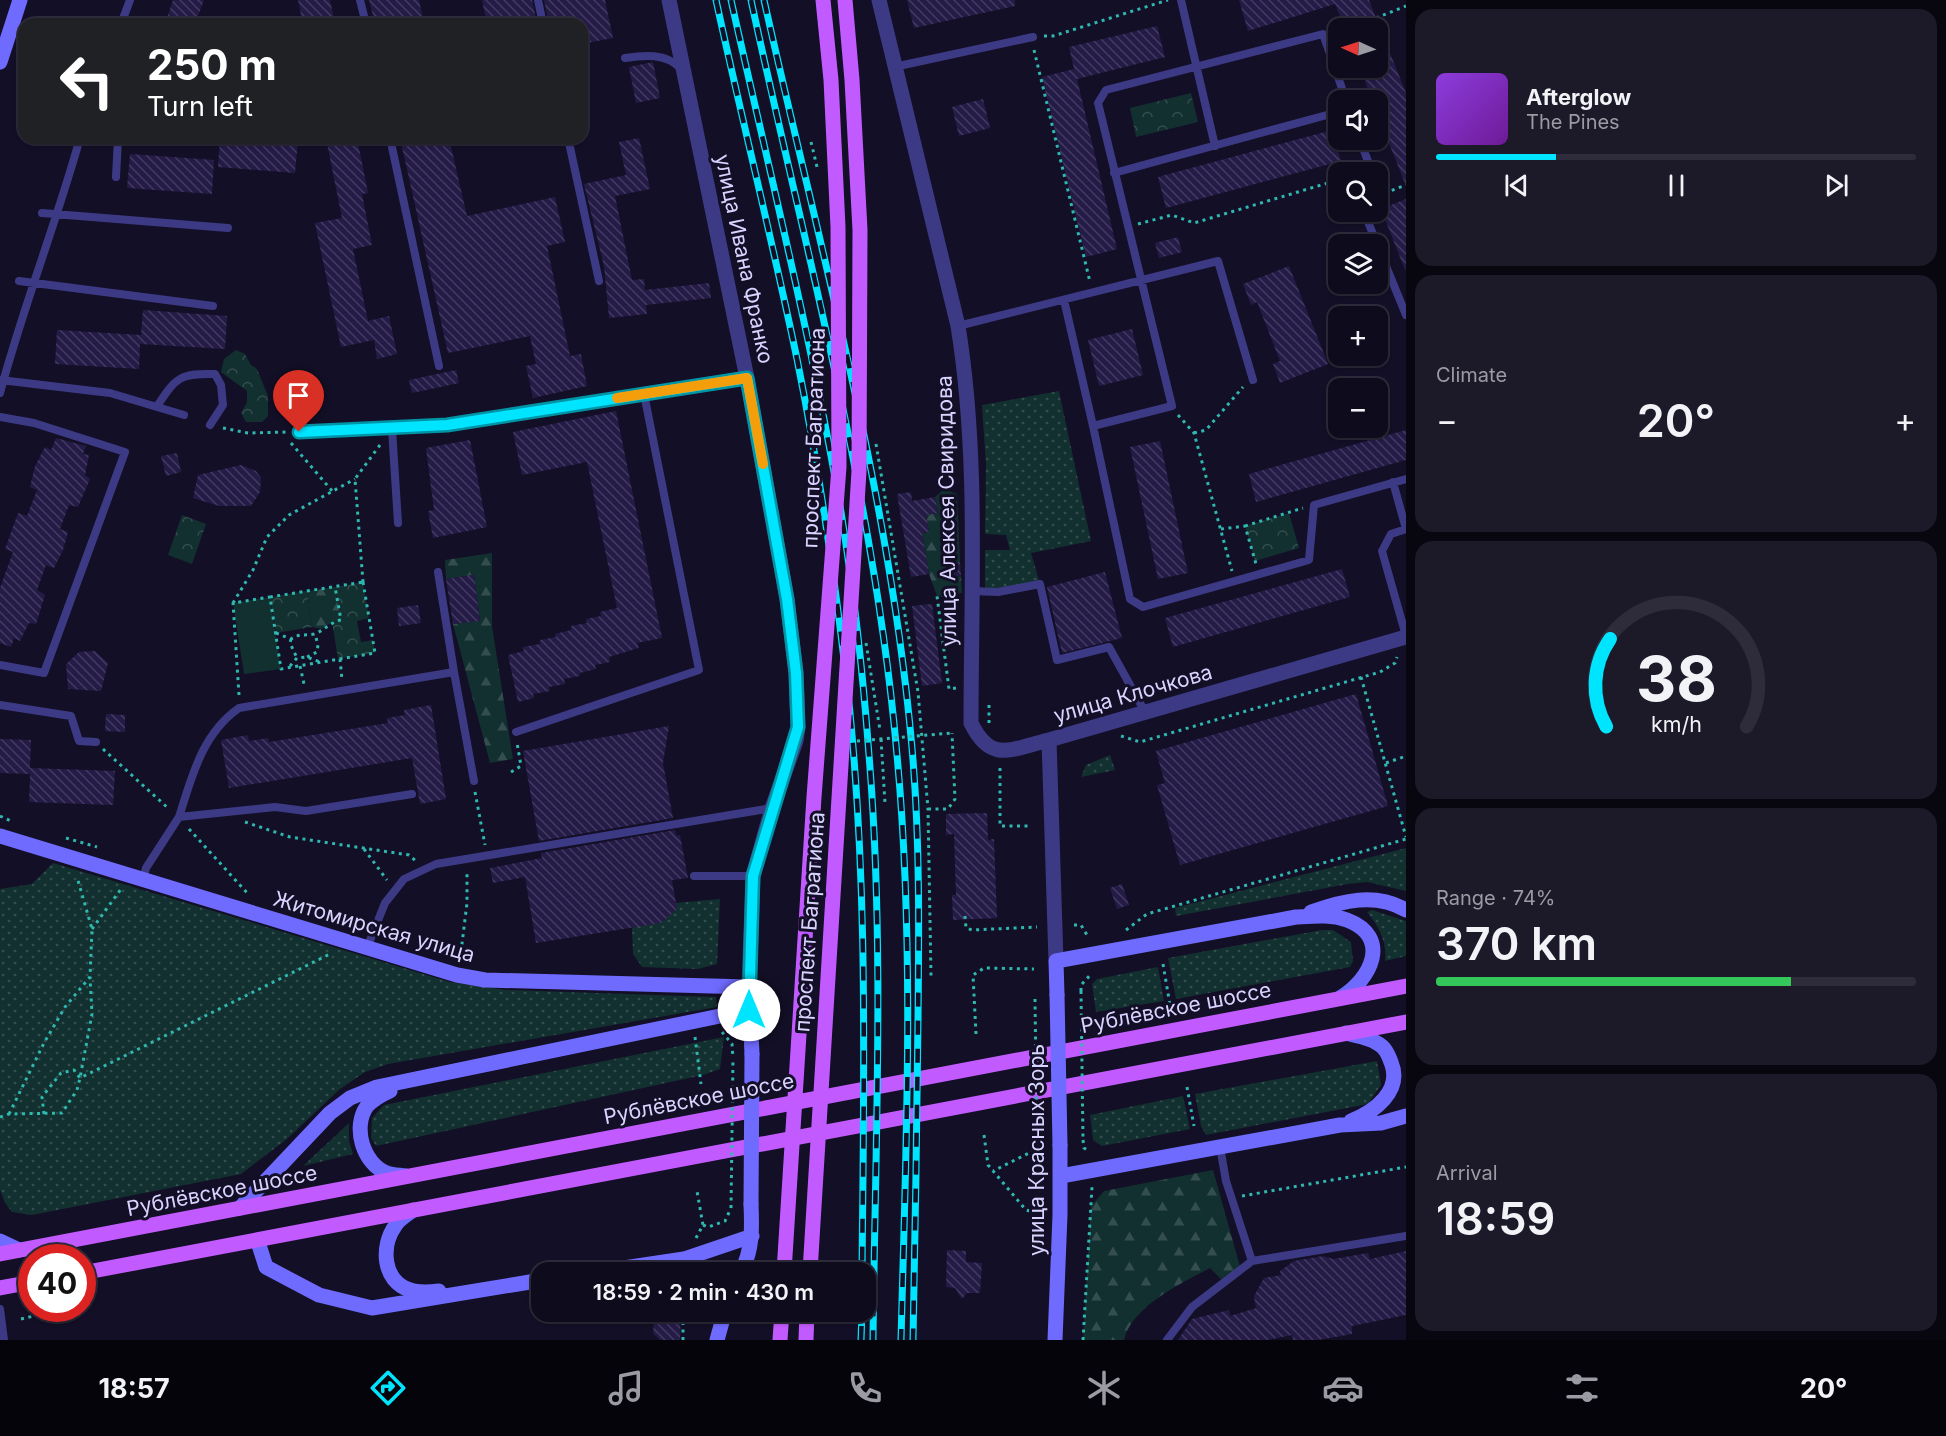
<!DOCTYPE html>
<meta charset="utf-8">
<style>
body{margin:0;font-family:Inter,sans-serif;background:#1c1929;color:#f1f3f6;height:100vh;display:flex;flex-direction:column;font-size:22px;white-space:nowrap}
*{box-sizing:border-box;margin:0}
p{font-size:20px;color:#9b9ba3}
.icon{flex:none;width:33px;height:33px;fill:none;stroke:currentColor;stroke-width:2;stroke-linecap:round;stroke-linejoin:round}
.map{position:relative;flex:1;overflow:hidden}
.drawer{display:flex;flex-direction:column;gap:9px;padding:9px;background:#08060f;width:540px}
.drawer>*{flex:none}
.top-card{position:absolute;left:18px;top:18px;width:570px;height:126px;border-radius:18px;box-shadow:0 2px 4px #0004,0 0 0 2px #2e2b3b;background:#202124;color:#fff;overflow:hidden}
.needle{width:39px;rotate:273deg}
.buttons{position:absolute;left:1328px;top:18px;display:grid;gap:12px}
.buttons a{display:grid;place-items:center;width:60px;height:60px;border-radius:12px;background:#0e0b1c;box-shadow:0 2px 4px #0004,0 0 0 2px #2e2b3b;font-size:30px}
.speed{position:absolute;left:18px;top:1244px;display:flex;gap:12px;font-size:30px;font-weight:700;text-align:center}
.speed>*{display:grid;place-content:center;width:78px;height:78px;border-radius:50%;background:#0e0b1c;box-shadow:0 2px 4px #0004,0 0 0 2px #2e2b3b;line-height:1}
.speed .limit{border:9px solid #d22;background:#fff;color:#111}
.pin{position:absolute;display:grid;place-items:center;width:51px;height:51px;color:#fff;margin:-62px -26px;border-radius:50% 50% 50% 0;rotate:-45deg;box-shadow:0 0 6px #0007}
.pin .icon{rotate:45deg}
.me{position:absolute;width:66px;margin:-33px;rotate:0deg;stroke-linejoin:round;filter:drop-shadow(0 0 4px #0008)}
.turn{display:flex;align-items:center;gap:21px;height:126px;padding:0 30px;font-size:27px}
.turn .icon{width:78px;height:78px;stroke-width:2.5}
.turn b{display:block;font-size:42px;line-height:51px}
.big{font-size:45px;font-weight:600;line-height:1.1}
.drawer .card{flex:1;display:flex;flex-direction:column;justify-content:center;gap:9px;min-width:0;padding:0 21px;border-radius:18px;background:#1c1929}
.drawer .dial{align-items:center;gap:0}
.dial svg{height:156px;overflow:visible;fill:none;stroke:#2e2b3b;stroke-width:7;stroke-linecap:round;text-anchor:middle}
.dial text{fill:#f1f3f6;stroke:none}
.song{display:flex;align-items:center;gap:18px}
.cover{width:72px;height:72px;border-radius:9px;background:linear-gradient(135deg,hsl(270 70% 55%),hsl(280 70% 35%))}
.played{height:6px;border-radius:3px;background:linear-gradient(90deg,#00e5ff 25%,#2e2b3b 25%)}
.keys{display:flex;justify-content:space-around;direction:ltr}
.heat{display:flex;justify-content:space-between;align-items:center;font-size:33px;direction:ltr}
.charge{height:9px;border-radius:4px;background:linear-gradient(90deg,#34c759 74%,#2e2b3b 0)}
.trip{position:absolute;left:531px;top:1262px;width:345px;height:60px;border-radius:18px;background:#0e0b1c;box-shadow:0 2px 4px #0004,0 0 0 2px #2e2b3b;font-weight:600;line-height:60px;text-align:center}
.tab-bar{display:flex;height:96px;justify-content:space-around;align-items:center;background:#06040b;color:#9b9ba3}
.tab-bar .icon{width:42px;height:42px}
.tab-bar .on{color:#00e5ff}
.tab-bar b{font-size:27px;color:#f1f3f6}
main{display:flex;flex:1;min-height:0}
.map>svg:first-child{display:block}
.grass{fill:url(#grass-dots)}
.forest{fill:url(#forest-firs)}
.park{fill:url(#park-crowns)}
.pitch{fill:#12302f}
.building{fill:url(#building-back-hatch)}
.lines{fill:none;stroke-linecap:round;stroke-linejoin:round}
.path{stroke:#2fb8b0;stroke-width:3;stroke-dasharray:3 4.5;stroke-linecap:butt}
.lane{stroke:#3d3a85;stroke-width:8}
.street{stroke:#3d3a85;stroke-width:15}
.secondary{stroke:#6f6bff;stroke-width:15}
.primary{stroke:#c25bff;stroke-width:15}
.rail-casing{stroke:#00e5ff;stroke-width:7}
.rail{stroke:#130f26;stroke-width:4.5;stroke-dasharray:14;stroke-linecap:butt}
.path-bridge{stroke:#2fb8b0;stroke-width:3;stroke-dasharray:3 4.5;stroke-linecap:butt}
.secondary-bridge{stroke:#6f6bff;stroke-width:15}
.primary-bridge{stroke:#c25bff;stroke-width:15}
.route-casing{stroke:#0095a6;stroke-width:15}
.route{stroke:#00e5ff;stroke-width:10}
.slow{stroke:#f59e0b;stroke-width:10}
.labels{text-anchor:middle;stroke-width:6;stroke-linejoin:round;paint-order:stroke}
.street-label{font-size:21px;fill:#d9d4ff;stroke:#130f26}
</style>
<main>
<div class="map">
<svg width="1406" height="1340" viewBox="0 0 1406 1340">
<defs>
<pattern id="grass-dots" width="8" height="8" patternUnits="userSpaceOnUse" patternTransform="scale(1.5)"><rect width="8" height="8" fill="#12302f"/><path d="M2 2h.1M6 6h.1" fill="none" stroke="#344d4e" stroke-width="1.8" stroke-linecap="round"/></pattern>
<pattern id="forest-firs" width="22" height="20" patternUnits="userSpaceOnUse" patternTransform="scale(1.5)"><rect width="22" height="20" fill="#12302f"/><path d="M5 1l3.5 6h-7zM16 11l3.5 6h-7z" fill="#344d4e"/></pattern>
<pattern id="park-crowns" width="20" height="18" patternUnits="userSpaceOnUse" patternTransform="scale(1.5)"><rect width="20" height="18" fill="#12302f"/><path d="M2 6a3 3 0 1 1 6 0M12 15a3 3 0 1 1 6 0" fill="none" stroke="#344d4e"/></pattern>
<pattern id="building-back-hatch" width="6" height="6" patternUnits="userSpaceOnUse" patternTransform="scale(1.5)"><rect width="6" height="6" fill="#241b47"/><path d="M-1 5l2 2M0 0l6 6M5-1l2 2" fill="none" stroke="#433b63"/></pattern>
</defs>
<rect width="100%" height="100%" fill="#130f26"/>
<!-- grass -->
<path class="grass" d="M1059,391L1091,541L1031,553L1040,584L985,591V550H1010L1006,535L985,534L986,465L982,405Z
M1110,755L1115,770L1081,777L1086,765Z
M1406,848V891L1367,882L1348,884L1176,916L1175,908Z
M53,863L450,982L506,990L716,997L717,1007L388,1064L365,1072L340,1089L287,1139L241,1174L32,1215L12,1212L5,1203L0,1190V889L32,884Z
M720,899L717,964L698,969L642,967L633,954L632,928L675,903Z
M1372,910L1406,921V956L1385,961C1387,941 1379,927 1367,912Z
M1322,930H1333L1351,942L1353,961L1350,967L1176,999L1168,958Z
M1158,967L1164,1001L1096,1012L1092,984L1097,979Z
M724,1037L720,1069L703,1075L376,1146L371,1138L372,1118L384,1105Z
M1377,1061L1381,1085L1368,1104L1206,1135L1201,1126L1195,1094Z
M1183,1096L1190,1129L1102,1146L1093,1140L1090,1115Z
M349,1123V1141L353,1154L303,1166Z"/>
<!-- forest -->
<path class="forest" d="M944,489L957,494L960,562L946,563L947,577L961,576L962,593L937,596L929,574L922,533L929,532L926,515L938,513L935,497Z
M492,553V626L513,759L490,763L453,624L480,620L474,575L446,579L445,560Z
M335,587L341,620L332,622L322,629L312,627L307,591Z
M1213,1170L1241,1270L1224,1282L1210,1268C1182,1283 1132,1306 1124,1340H1083L1091,1206L1104,1191Z"/>
<!-- park -->
<path class="park" d="M1191,93L1198,122L1136,137L1130,108Z
M236,350L245,354L251,365L257,369L268,396V416L262,422H246L241,413L247,402V391L221,372L224,359Z
M1289,513L1299,548L1255,561L1245,526Z
M182,515L206,524L192,564L168,555Z
M363,582L369,618L357,621L361,642L373,640L375,653L338,659L332,622L340,620L335,587Z
M307,591L312,627L276,633L270,597Z"/>
<!-- pitch -->
<path class="pitch" d="M270,597L281,669L244,674L233,603Z"/>
<!-- building -->
<path class="building" d="M173,0H204L195,24H165Z
M298,0H330L335,24H303Z
M369,0H419L424,24H375Z
M482,0H532L537,24H487Z
M544,0H605L613,38L582,44V24H549Z
M907,0H1015V6L914,28Z
M1239,0H1369L1406,93V186L1377,113V100H1372L1360,68H1377V28H1345L1335,4L1248,31Z
M1157,26L1165,57L1077,79L1117,249L1086,257L1042,77L1074,69L1069,47Z
M653,62L660,98L636,103L629,67Z
M983,99L990,128L959,136L952,107Z
M1332,130L1341,161L1166,208L1158,177Z
M220,138L298,140L295,173L218,167Z
M326,138H357L368,193L362,194L372,245L353,249L368,321L389,316L397,354L377,359L374,340L341,347L315,223L342,218Z
M400,138H449L467,216L555,197L565,242L547,246L570,356L581,354L587,386L533,398L526,366L536,364L530,336L448,353Z
M639,138L650,189L615,196L632,280L644,279L645,290L709,283L711,298L646,305L647,314L609,318L604,266L584,184L626,175L619,142Z
M130,154L214,160L212,194L127,188Z
M1406,199V270H1405L1381,209Z
M1178,237L1182,252L1159,258L1155,243Z
M1289,266L1328,364L1280,383L1273,364L1280,361L1257,302L1251,305L1243,284Z
M143,310L227,316L225,349L140,344L139,369L55,364L57,330L141,335Z
M1132,329L1143,375L1099,386L1088,340Z
M456,370L459,383L412,393L409,380Z
M616,411L662,638L637,643L639,648L609,657L610,662L595,665L596,669L580,673V676L564,679L565,684L549,687L550,691L533,694L534,698L518,702L508,655L524,651L523,647L540,644V640L556,637L555,634L571,630V626L587,623L586,619L601,616L600,612L617,608L587,462L522,475L513,432Z
M1406,430V460L1256,502L1249,474Z
M56,438L86,446L83,454L89,455L85,475L90,479L78,507L69,505L60,529L68,532L63,550L54,568L46,565L37,590L45,595L36,624L29,623L20,641L14,638L11,647L0,643V588L13,552L5,549L18,513L27,516L37,490L30,487L35,466L45,447L51,450Z
M470,440L487,527L433,538L428,511L434,510L426,448Z
M1160,441L1188,573L1158,579L1130,447Z
M177,453L181,472L166,476L161,456Z
M241,465L256,471L261,478L260,492L251,506H219L193,498L198,475Z
M911,492L912,501L935,497L938,513L926,515L929,532L922,533L929,574L911,577L897,494Z
M960,562L961,576L947,577L946,563Z
M1342,569L1350,597L1173,647L1165,618Z
M1105,572L1122,638L1062,653L1047,587Z
M474,575L480,621L453,624L446,579Z
M932,604L942,683L922,686L912,606Z
M418,605L421,623L399,626L397,608Z
M95,651L108,663L101,691L68,689L66,664L79,652Z
M1356,694L1388,806L1180,865L1157,785L1165,783L1156,751Z
M431,705L446,799L420,804L412,758L229,788L221,740L248,735L249,741L268,738L269,742L388,723L387,718L405,715L404,710Z
M106,714L125,715V732L105,731Z
M669,726L663,763L673,818L539,841L523,751Z
M0,739L31,740L30,768L115,771L113,805L29,802L30,774L0,773Z
M987,813L988,840L994,839L997,918L953,920L952,895H956L954,834L946,835V814Z
M675,830L676,836L680,835L688,878L672,880L677,909L661,923L536,943L525,877L493,883L490,868L542,858L541,853Z
M1122,884L1129,905L1117,909L1110,888Z
M947,1250L966,1251V1262L982,1263L980,1293H967L962,1299L955,1288L946,1287Z
M1406,1251V1315L1352,1326V1334L1318,1340H1293L1292,1335L1267,1340H1178L1192,1319L1229,1310L1230,1316L1256,1308L1254,1296L1264,1278L1281,1275L1280,1271L1294,1261L1323,1256L1333,1259L1368,1253L1370,1259Z
M655,1311H681L680,1340H660L653,1333Z"/>
<g class="lines">
<!-- path -->
<path class="path" d="M1376,18L1406,6
M1044,36H1053L1168,0
M1034,50L1090,282
M811,142L818,171
M1377,183L1382,194L1406,185
M1138,224L1172,215L1194,223L1338,180
M1178,415L1194,433L1232,571
M223,428L248,433L288,432
M1194,433L1206,430L1243,387
M291,443L333,492
M876,444L918,692L928,809L931,976
M1245,526L1303,508
M1221,529L1245,526L1256,564
M363,582L375,653L281,669L270,597Z
M363,582L355,479L380,445
M233,603L253,570L267,537L289,515L355,479
M276,633L291,639C300,633 305,636 314,634C324,631 330,622 341,620L335,587
M291,639L290,643L297,658
M866,643L880,730
M307,657L317,652L318,645L315,634
M340,659L342,680
M290,666L297,658L307,657L320,662
M300,666L304,684
M1361,677L1406,837
M956,688L949,689L937,596L957,594
M239,695L233,603L270,597
M989,705V723
M1121,736L1140,742L1380,672L1395,663L1397,657
M881,739L885,803
M103,749L169,809
M1386,763L1406,756
M1000,768V826H1030
M511,772L521,766L517,743
M475,792L485,845
M928,809H948L955,799L952,733
M0,816L11,821
M245,822L290,837L409,855L416,861
M189,829L249,895
M66,838L97,847
M364,849L387,880
M965,916L966,928L972,930L1037,927
M1074,925H1081L1087,935
M92,929L121,889
M1126,930L1147,914L1406,839
M461,952L467,903V871
M1163,964L1170,1005
M1081,991V985L1092,973
M722,1032L732,1044L733,1058
M976,1034L973,975L984,968L1034,969
M695,1037L701,1084
M1187,1087L1194,1126
M9,1114L44,1043L65,1007L90,977L92,929L77,877
M44,1114L42,1097L61,1073L74,1070L80,1078L332,953
M0,1117L9,1114L62,1113L77,1090L80,1078L92,1014L90,977
M984,1135L988,1165L1026,1210L1041,1214L1037,1149L993,1171
M1083,1140L1084,1148L1089,1151
M1242,1196L1406,1167
M703,1225L708,1227L725,1221L731,1208
M696,1238L703,1225L697,1191
M21,1319L60,1310
M683,1340V1311
M1083,1340L1092,1187"/>
<!-- lane -->
<path class="lane" d="M360,0L366,24
M538,0L543,24
M1181,0L1215,146
M121,24L130,0
M625,58C644,55 666,53 680,68
M894,67L1033,37
M1346,100L1323,34L1106,90L1098,103L1172,406L1093,426L1130,599L1143,607L1309,560L1314,505L1406,479
M131,138L203,140
M390,138L439,366
M568,138L599,281
M1360,140L1372,172
M1114,173L1338,112
M116,177L118,138
M1364,212L1406,315
M42,213L228,228
M19,281L213,306
M1064,300L1093,426
M958,326L1218,261L1253,380
M0,380L110,393L184,415
M0,393C23,307 56,224 80,138
M158,405C176,377 181,373 215,374L221,385L223,405L210,425
M0,417L34,423L125,452L44,673L0,665
M392,429L446,425L747,378
M299,432L392,429L398,523
M1393,482L1406,529
M1406,529L1391,534L1382,551L1406,636
M438,572L454,672
M971,591L998,592L1040,584L1057,660L1109,647L1145,712
M0,705L71,716L79,741L96,742
M516,732L699,670L644,394
M179,817C192,776 202,734 239,708L454,672L474,781
M694,876H753
M143,880L146,868L179,817L275,807L306,811L412,794
M367,948L385,903L404,879L436,864L772,808
M1220,1147L1226,1181L1252,1261L1406,1236
M0,1309L4,1340
M1167,1340L1192,1307L1252,1261"/>
<!-- street -->
<path class="street" d="M669,0L747,378L787,599L796,673L798,727L796,741L772,808L753,876L749,987
M879,0L958,326C979,456 971,591 971,723C991,764 1011,749 1049,740
M1056,961L1049,740L1406,637"/>
<!-- secondary -->
<path class="secondary" d="M0,62L20,0
M0,836L457,975L485,980L749,987L752,1054
M1311,912C1342,901 1375,892 1406,910
M1057,995L1056,961L1296,917C1313,916 1331,914 1347,920C1392,937 1371,980 1340,998
M1346,1033C1356,1036 1368,1037 1377,1043C1385,1047 1388,1054 1391,1062C1403,1091 1374,1112 1351,1121
M390,1091C381,1095 374,1099 367,1106C352,1127 363,1164 387,1173C393,1175 400,1175 406,1176
M1061,1176L1340,1125L1381,1123L1406,1116
M240,1208L330,1113L350,1098L377,1087L749,1010
M413,1210C407,1215 399,1219 395,1226C381,1246 382,1281 410,1290C419,1293 430,1292 439,1291
M0,1241L19,1250
M258,1242L266,1267L319,1295L372,1308L542,1280
M597,1272L684,1259L752,1236
M741,1272C753,1250 752,1227 751,1204
M717,1340L725,1311
M1055,1340L1060,1215V1145"/>
<!-- primary -->
<path class="primary" d="M0,1254L1406,986
M82,1273L1406,1022
M0,1288L32,1282
M780,1340L782,1311
M806,1340L807,1311"/>
<defs>
<path id="rail" d="M716,0C742,120 772,239 797,359C817,458 832,559 844,659C869,860 864,1069 862,1272
M731,0C769,170 812,340 841,512C854,592 863,674 869,755C885,950 875,1145 873,1340
M751,0C805,250 875,500 897,755C915,949 906,1145 901,1340
M764,0C819,247 890,494 912,748C920,838 919,929 918,1020C917,1127 915,1233 913,1340
M861,1340L862,1311"/>
</defs>
<!-- rail casing -->
<use href="#rail" class="rail-casing"/>
<!-- rail -->
<use href="#rail" class="rail"/>
<!-- path-bridge -->
<path class="path-bridge" d="M857,741L952,733
M1081,991L1083,1140
M1035,999L1037,1149
M731,1208L733,1058"/>
<!-- secondary-bridge -->
<path class="secondary-bridge" d="M1057,995L1060,1145
M751,1204L752,1054"/>
<!-- primary-bridge -->
<path class="primary-bridge" d="M784,1272L814,797L839,467L838,227L831,80L823,0
M810,1272L859,471L860,230L852,80L845,0"/>
</g>
<g class="lines">
<defs>
<path id="route" d="M299,432L447,425L747,378L787,599L796,673L798,727L753,876L749,1010"/>
</defs>
<!-- route casing -->
<use href="#route" class="route-casing"/>
<!-- route -->
<use href="#route" class="route"/>
<!-- slow -->
<path class="slow" d="M617,398L747,378L763,464"/>
</g>
<g class="labels">
<!-- street labels -->
<g class="street-label">
<text transform="translate(744 259) rotate(78)" y="7">улица Ивана Франко</text>
<text transform="translate(814 438) rotate(-88)" y="7">проспект Багратиона</text>
<text transform="translate(947 511) rotate(-91)" y="7">улица Алексея Свиридова</text>
<text transform="translate(1133 694) rotate(-16)" y="7">улица Клочкова</text>
<text transform="translate(810 922) rotate(-86)" y="7">проспект Багратиона</text>
<text transform="translate(374 927) rotate(16)" y="7">Житомирская улица</text>
<text transform="translate(1176 1008) rotate(-11)" y="7">Рублёвское шоссе</text>
<text transform="translate(699 1099) rotate(-11)" y="7">Рублёвское шоссе</text>
<text transform="translate(1037 1150) rotate(-90)" y="7">улица Красных Зорь</text>
<text transform="translate(222 1191) rotate(-11)" y="7">Рублёвское шоссе</text>
</g>
</g>
</svg>
<div class="buttons">
<a><svg class="needle" viewBox="-14 -14 28 28"><path d="M0-13l5 13h-10z" fill="#e53935"/><path d="M0 13l5-13h-10z" fill="#9b9ba3"/></svg></a>
<a><svg class="icon" aria-label="sound" viewBox="0 0 24 24"><path d="M4 9h4l5-4v14l-5-4H4zM17 9q2 3 0 6"/></svg></a>
<a><svg class="icon" aria-label="search" viewBox="0 0 24 24"><circle cx="10" cy="10" r="6"/><path d="M15 15l6 6"/></svg></a>
<a><svg class="icon" aria-label="layers" viewBox="0 0 24 24"><path d="M12 4l9 5-9 5-9-5zM3 14l9 5 9-5"/></svg></a>
<a>+</a>
<a>−</a>
</div>
<div class="speed"><div class="limit">40</div></div>
<div class="pin" style="left:299px;top:432px;background:#d93025"><svg class="icon" aria-label="arrive" viewBox="0 0 24 24"><path d="M6 21V4h12l-3 4 3 4H6"/></svg></div>
<svg class="me" style="left:749px;top:1010px" viewBox="-20 -20 40 40"><circle r="19" fill="#fff"/><path d="M0-13L10 11 0 6-10 11z" fill="#00e5ff"/></svg>
<div class="trip">18:59 · 2 min · 430 m</div>
<div class="top-card">
<div class="turn"><svg class="icon" aria-label="left" viewBox="0 0 24 24"><path d="M17 20v-9H6M10 6l-5 5 5 5"/></svg><div><b>250 m</b>Turn left</div></div>
</div>
</div>
<section class="drawer">
<div class="card">
<div class="song"><i class="cover"></i><div><b>Afterglow</b><p>The Pines</p></div></div>
<div class="played"></div>
<div class="keys"><svg class="icon" aria-label="previous" viewBox="0 0 24 24"><path d="M18 5L8 12l10 7zM5 5v14"/></svg><svg class="icon" aria-label="pause" viewBox="0 0 24 24"><path d="M8 5v14M16 5v14"/></svg><svg class="icon" aria-label="next" viewBox="0 0 24 24"><path d="M6 5l10 7-10 7zM19 5v14"/></svg></div>
</div>
<div class="card"><p>Climate</p>
<div class="heat"><a>−</a><b class="big">20°</b><a>+</a></div>
</div>
<div class="card dial"><svg viewBox="0 0 100 80">
<path d="M14 69A42 42 0 1 1 86 69"/>
<path d="M14 69A42 42 0 0 1 16 24" stroke="#00e5ff"/>
<text x="50" y="56" font-size="32" font-weight="700">38</text>
<text x="50" y="72" font-size="11">km/h</text>
</svg></div>
<div class="card"><p>Range · 74%</p><b class="big">370 km</b><div class="charge"></div></div>
<div class="card"><p>Arrival</p><b class="big">18:59</b></div>
</section>
</main>
<nav class="tab-bar">
<b>18:57</b>
<svg class="icon on" aria-label="directions" viewBox="0 0 24 24"><path d="M12 3l9 9-9 9-9-9zM9 14v-3h6M13 9l2 2-2 2"/></svg>
<svg class="icon" aria-label="music" viewBox="0 0 24 24"><path d="M9 18V5l10-2v13"/><circle cx="6" cy="18" r="3"/><circle cx="16" cy="16" r="3"/></svg>
<svg class="icon" aria-label="phone" viewBox="0 0 24 24"><path d="M5 4h4l2 5-3 2q2 4 5 5l2-3 5 2v4C11 20 4 13 5 4z"/></svg>
<svg class="icon" aria-label="climate" viewBox="0 0 24 24"><path d="M12 3v18M4 7l16 10M4 17L20 7"/></svg>
<svg class="icon" aria-label="car" viewBox="0 0 24 24"><path d="M5 17H2v-5l4-1 3-4h7l3 4 3 1v5h-3M9 17h6M6 11h13"/><circle cx="7" cy="17" r="2"/><circle cx="17" cy="17" r="2"/></svg>
<svg class="icon" aria-label="filters" viewBox="0 0 24 24"><path d="M4 7h16M4 17h16"/><circle cx="9" cy="7" r="2"/><circle cx="15" cy="17" r="2"/></svg>
<b>20°</b>
</nav>
